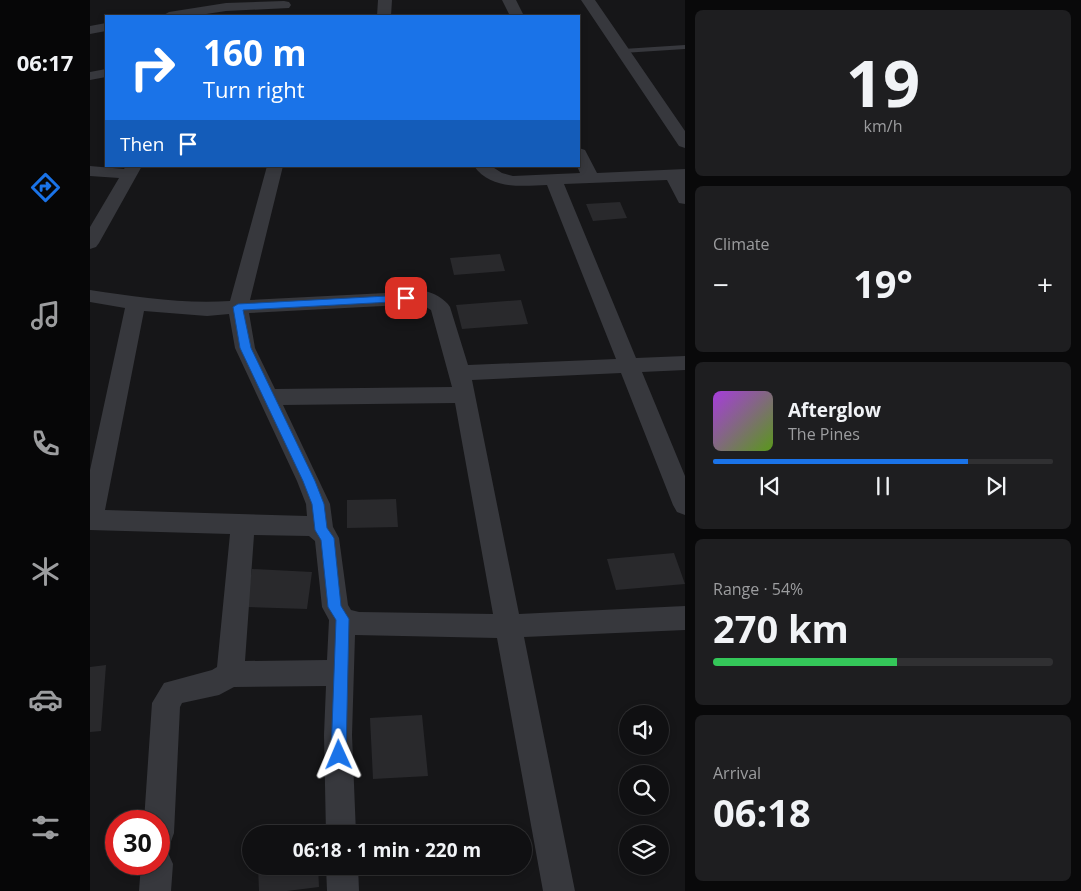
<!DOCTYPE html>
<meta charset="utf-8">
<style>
body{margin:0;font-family:"Open Sans",sans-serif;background:#1e1e20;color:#f1f3f6;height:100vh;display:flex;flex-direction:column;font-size:19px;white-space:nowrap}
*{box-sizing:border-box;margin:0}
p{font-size:16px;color:#9c9d9f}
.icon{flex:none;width:28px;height:28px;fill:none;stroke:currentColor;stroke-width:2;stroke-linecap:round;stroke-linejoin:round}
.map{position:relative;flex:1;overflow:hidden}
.panel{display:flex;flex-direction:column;gap:10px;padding:10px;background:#09090a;width:396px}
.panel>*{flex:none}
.hud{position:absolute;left:15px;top:15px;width:475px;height:152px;border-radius:0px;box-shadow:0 2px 8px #0003,0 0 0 1px #303032;background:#1a73e8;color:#fff;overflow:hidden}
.buttons{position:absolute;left:529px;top:705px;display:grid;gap:10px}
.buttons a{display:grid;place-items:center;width:50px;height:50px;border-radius:50%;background:#101012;box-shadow:0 2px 8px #0003,0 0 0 1px #303032;font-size:25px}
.speed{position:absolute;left:15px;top:810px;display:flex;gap:10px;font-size:25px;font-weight:700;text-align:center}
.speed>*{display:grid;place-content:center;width:65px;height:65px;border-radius:50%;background:#101012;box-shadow:0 2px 8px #0003,0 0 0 1px #303032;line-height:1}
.speed .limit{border:8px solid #d22;background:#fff;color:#111}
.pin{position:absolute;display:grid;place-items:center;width:42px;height:42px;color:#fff;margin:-21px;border-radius:10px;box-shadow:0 2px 8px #0006}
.me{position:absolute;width:55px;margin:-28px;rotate:359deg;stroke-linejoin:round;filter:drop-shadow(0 0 4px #0008)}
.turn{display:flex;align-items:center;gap:18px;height:105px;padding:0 15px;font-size:22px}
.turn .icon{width:65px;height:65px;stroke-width:2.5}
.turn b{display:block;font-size:35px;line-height:42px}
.then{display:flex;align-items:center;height:48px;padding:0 15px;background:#0003;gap:10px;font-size:19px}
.big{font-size:38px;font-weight:700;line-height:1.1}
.panel .tile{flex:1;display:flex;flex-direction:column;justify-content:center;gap:8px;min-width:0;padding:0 18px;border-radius:8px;background:#1e1e20}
.panel .dial{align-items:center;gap:0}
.dial b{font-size:65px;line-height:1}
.song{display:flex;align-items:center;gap:15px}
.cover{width:60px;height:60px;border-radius:8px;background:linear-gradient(135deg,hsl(280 70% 55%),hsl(90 70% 35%))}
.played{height:5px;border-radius:2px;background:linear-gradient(90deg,#1a73e8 75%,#303032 75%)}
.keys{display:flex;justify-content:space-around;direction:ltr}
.heat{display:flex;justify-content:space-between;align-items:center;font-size:28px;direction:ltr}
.charge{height:8px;border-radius:4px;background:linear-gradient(90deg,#34c759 54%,#303032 0)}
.trip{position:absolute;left:152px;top:825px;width:290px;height:50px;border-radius:25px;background:#101012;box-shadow:0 2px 8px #0003,0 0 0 1px #303032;font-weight:700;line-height:50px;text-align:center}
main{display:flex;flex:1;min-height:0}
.tabs{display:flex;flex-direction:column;width:90px;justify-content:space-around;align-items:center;background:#060607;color:#9c9d9f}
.tabs .icon{width:35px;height:35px}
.tabs .selected{color:#1a73e8}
.tabs b{font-size:22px;color:#f1f3f6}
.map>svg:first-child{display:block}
.building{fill:#29292c}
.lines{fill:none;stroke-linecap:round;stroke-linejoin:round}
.lane{fill:#37383d;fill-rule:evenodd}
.street{fill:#37383d;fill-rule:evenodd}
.route{fill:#1a73e8;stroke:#114b97}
</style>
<main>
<nav class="tabs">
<b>06:17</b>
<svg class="icon selected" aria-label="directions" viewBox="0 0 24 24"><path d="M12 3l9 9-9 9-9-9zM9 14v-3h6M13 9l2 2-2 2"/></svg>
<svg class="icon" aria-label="music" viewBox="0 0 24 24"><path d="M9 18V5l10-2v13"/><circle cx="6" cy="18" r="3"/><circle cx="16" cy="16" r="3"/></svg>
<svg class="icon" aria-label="phone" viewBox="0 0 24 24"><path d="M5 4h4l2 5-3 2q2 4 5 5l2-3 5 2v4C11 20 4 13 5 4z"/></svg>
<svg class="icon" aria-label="climate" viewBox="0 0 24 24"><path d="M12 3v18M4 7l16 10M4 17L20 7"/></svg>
<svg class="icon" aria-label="car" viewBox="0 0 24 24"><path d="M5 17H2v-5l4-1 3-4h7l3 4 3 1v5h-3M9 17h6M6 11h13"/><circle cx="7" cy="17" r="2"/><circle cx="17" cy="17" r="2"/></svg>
<svg class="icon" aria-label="filters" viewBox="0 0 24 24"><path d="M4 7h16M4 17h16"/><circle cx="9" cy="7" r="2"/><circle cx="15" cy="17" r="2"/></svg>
</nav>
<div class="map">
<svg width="595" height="891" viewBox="0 0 595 891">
<rect width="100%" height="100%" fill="#161618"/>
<!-- building -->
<path class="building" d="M530,202L537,218L503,221L496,204Z
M410,254L415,271L364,275L360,258Z
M431,300L438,324L372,329L366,305Z
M306,499L308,527L257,528V500Z
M584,553L595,584L526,590L517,559Z
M162,569L222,572L217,609L156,607Z
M16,665L11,731L0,732V667Z
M332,715L338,776L283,779L280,718Z
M226,827V834H183L182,833Z
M168,866H228L229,887L197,891H169Z"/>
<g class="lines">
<!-- lane -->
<path class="lane" d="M595,45V49L533,53L529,51L533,49Z"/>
<!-- street -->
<path class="street" d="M288,0H302L301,16H287Z
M412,0H426L434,16H420Z
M491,0H505L595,131V148L589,146Z
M194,1L199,2L201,5L199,8L136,11L103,16H72L79,12L136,3Z
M16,23V31L0,34V26Z
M16,69V77L0,80V72Z
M489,148L495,150L507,173L595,169V204L589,203L577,180L474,184L546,358L595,356V370L552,372L595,476V515L587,512L583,505L531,373L382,380L429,614L595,606V630L434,637L485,891H453L407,638L265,635L262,735L266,834H236L234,735L236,686L144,687L129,695L92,703L90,707L84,833L80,844L69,848V821H54L62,703L74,683L122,670L127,667L140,534L0,530V470L35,308L0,302V290C47,297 92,304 140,301L177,166H193L160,300L335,291C344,293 355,299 360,307L378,365L526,359L457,185C432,186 401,190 384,166H401L412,173L423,176L490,173L487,166H489ZM331,304L341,310L362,387L185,389L165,348L159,313ZM54,311L117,316L139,314L145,348L207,481L216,504L217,516L15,510ZM365,403L403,614L269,612L261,610L258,605L249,538L243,527L240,504L193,405ZM164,535L219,536L225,541L232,607L239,620L237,660L155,661Z
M0,166L34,169L36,166H52L9,243L6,247L0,249V227L29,178L0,176Z
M69,849L78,853L83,864L81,891H49L51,864H69Z
M236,866H268L269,891H237Z"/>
</g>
<!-- route -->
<path class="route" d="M316,295L320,296V301L153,310L161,348L225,481L234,504L237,528L244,538L251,606L259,619L256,755L254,760L249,762L243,760L241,755L246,620L238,607L231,540L225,530L222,504L213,481L150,348L143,307L148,304Z"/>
</svg>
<div class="buttons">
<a><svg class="icon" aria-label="sound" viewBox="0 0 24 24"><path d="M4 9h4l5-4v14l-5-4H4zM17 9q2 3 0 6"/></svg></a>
<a><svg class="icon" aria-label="search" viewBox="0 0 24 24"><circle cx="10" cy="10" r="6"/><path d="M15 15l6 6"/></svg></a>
<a><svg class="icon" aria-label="layers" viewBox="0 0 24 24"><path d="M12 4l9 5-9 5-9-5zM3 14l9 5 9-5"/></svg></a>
</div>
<div class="speed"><div class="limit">30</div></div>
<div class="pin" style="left:316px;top:298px;background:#d93025"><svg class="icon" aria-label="arrive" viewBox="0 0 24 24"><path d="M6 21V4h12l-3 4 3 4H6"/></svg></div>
<svg class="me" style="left:249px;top:755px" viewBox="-20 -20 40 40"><path d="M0-17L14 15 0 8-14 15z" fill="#1a73e8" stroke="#fff" stroke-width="4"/></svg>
<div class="trip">06:18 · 1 min · 220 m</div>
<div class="hud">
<div class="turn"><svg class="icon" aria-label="right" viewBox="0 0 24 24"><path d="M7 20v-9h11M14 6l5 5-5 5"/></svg><div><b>160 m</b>Turn right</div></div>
<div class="then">Then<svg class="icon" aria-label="arrive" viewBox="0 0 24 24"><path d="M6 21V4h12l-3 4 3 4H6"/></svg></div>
</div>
</div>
<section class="panel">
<div class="tile dial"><b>19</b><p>km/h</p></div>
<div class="tile"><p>Climate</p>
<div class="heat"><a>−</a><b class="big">19°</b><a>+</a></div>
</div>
<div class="tile">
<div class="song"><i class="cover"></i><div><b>Afterglow</b><p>The Pines</p></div></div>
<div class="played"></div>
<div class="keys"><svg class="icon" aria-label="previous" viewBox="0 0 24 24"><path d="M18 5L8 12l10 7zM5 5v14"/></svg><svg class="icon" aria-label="pause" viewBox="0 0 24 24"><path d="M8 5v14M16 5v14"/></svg><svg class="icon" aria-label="next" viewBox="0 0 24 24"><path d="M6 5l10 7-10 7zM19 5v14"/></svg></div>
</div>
<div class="tile"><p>Range · 54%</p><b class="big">270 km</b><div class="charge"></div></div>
<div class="tile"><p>Arrival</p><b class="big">06:18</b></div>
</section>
</main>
